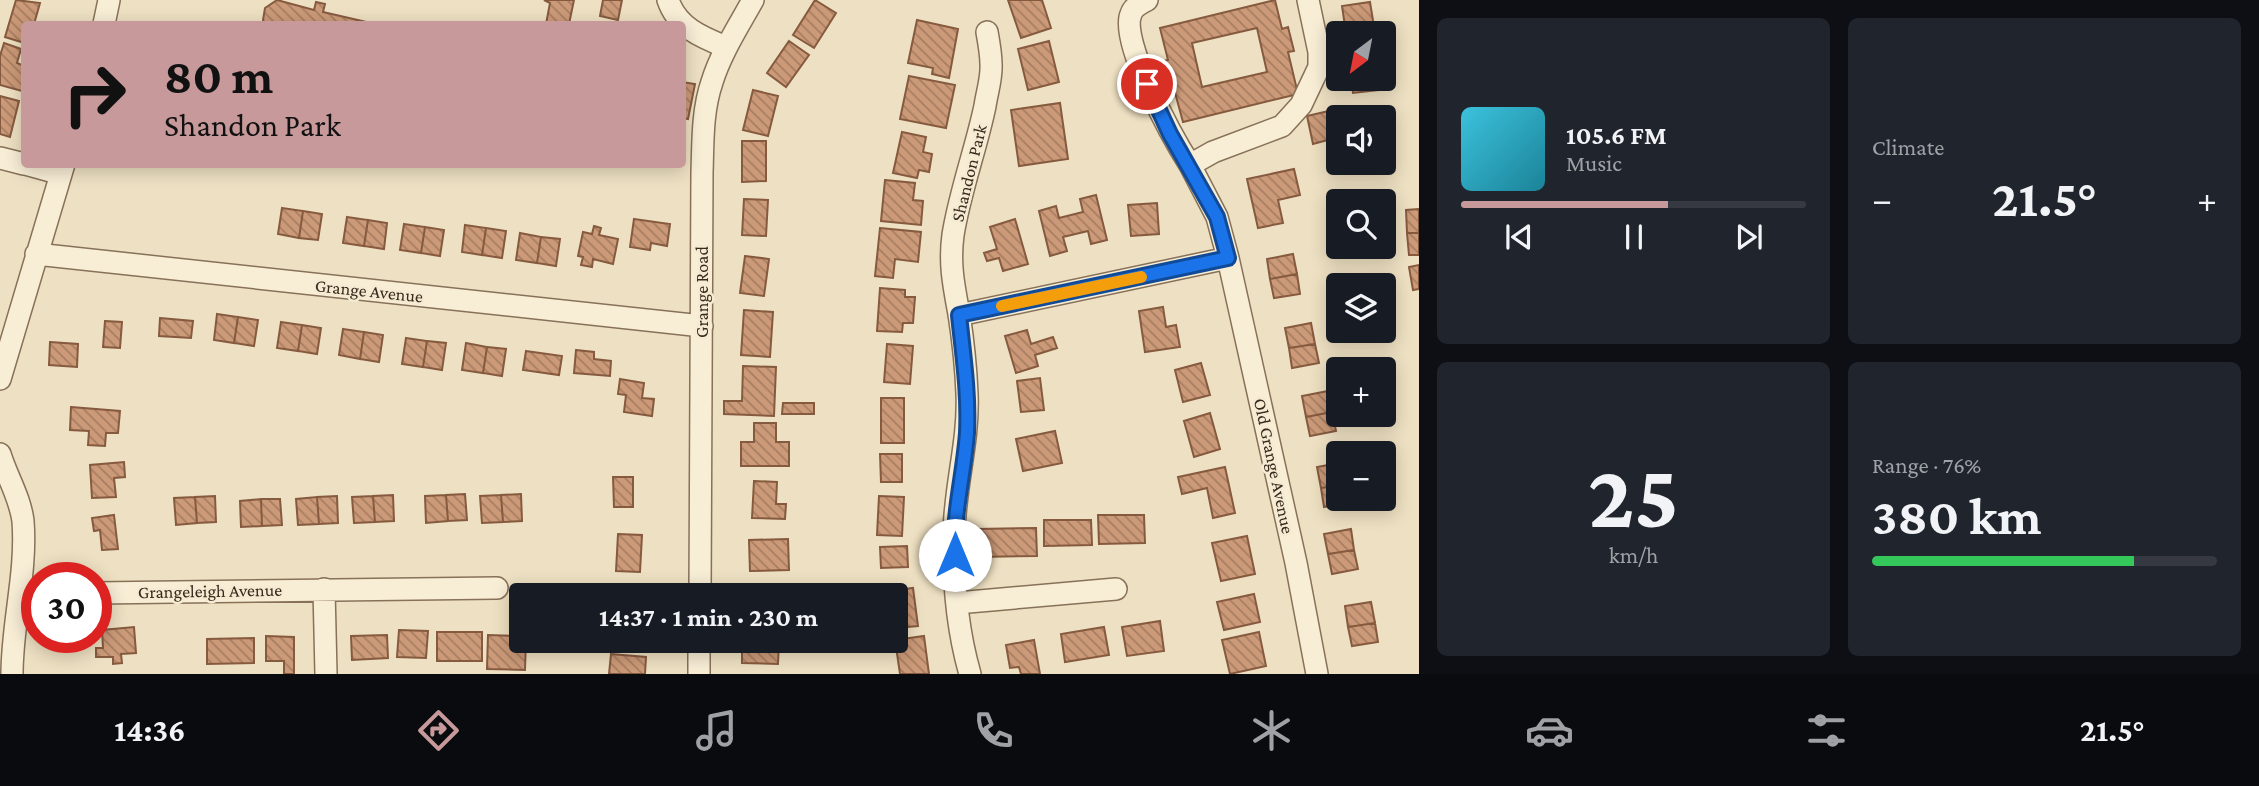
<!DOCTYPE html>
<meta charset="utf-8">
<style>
body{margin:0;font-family:"Crimson Pro",serif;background:#20242c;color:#f1f3f6;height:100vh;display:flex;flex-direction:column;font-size:26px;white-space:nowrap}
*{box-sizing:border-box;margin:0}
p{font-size:23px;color:#9ea1a6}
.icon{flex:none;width:38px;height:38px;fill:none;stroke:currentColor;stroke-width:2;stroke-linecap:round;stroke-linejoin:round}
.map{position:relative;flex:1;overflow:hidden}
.panel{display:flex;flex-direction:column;gap:18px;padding:18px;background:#0d0f14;width:840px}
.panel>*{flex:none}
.banner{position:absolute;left:21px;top:21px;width:665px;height:147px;border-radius:7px;box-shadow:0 4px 18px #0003;background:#c8999b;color:#111;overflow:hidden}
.needle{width:46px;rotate:212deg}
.fabs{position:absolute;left:1326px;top:21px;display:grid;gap:14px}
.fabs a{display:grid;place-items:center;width:70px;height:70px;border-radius:7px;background:#171b24;box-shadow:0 4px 18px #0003;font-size:35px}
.speed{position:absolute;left:21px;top:562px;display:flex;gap:14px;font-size:35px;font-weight:700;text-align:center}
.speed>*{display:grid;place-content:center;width:91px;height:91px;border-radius:50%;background:#171b24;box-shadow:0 4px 18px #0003;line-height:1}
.speed .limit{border:10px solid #d22;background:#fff;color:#111}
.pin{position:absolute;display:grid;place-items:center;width:60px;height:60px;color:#fff;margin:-30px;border:4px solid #fff;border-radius:50%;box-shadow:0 2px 7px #0007}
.me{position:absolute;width:77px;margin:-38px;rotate:0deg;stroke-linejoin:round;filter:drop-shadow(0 0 5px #0008)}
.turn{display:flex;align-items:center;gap:24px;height:147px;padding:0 28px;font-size:32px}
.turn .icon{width:91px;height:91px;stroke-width:2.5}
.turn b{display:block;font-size:49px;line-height:60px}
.big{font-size:52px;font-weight:700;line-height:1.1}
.panel .card{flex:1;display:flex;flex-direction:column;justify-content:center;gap:10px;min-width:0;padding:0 24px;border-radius:10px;background:#20242c}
.panel .dial{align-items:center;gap:0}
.dial b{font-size:91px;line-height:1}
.song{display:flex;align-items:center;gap:21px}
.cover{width:84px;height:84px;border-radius:10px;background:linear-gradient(135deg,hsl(190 70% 55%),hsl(190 70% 35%))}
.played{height:7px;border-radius:4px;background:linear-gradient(90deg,#c8999b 60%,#363941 60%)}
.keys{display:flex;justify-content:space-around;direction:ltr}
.heat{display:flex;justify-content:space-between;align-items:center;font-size:38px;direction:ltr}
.charge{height:10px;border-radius:5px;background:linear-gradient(90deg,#34c759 76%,#363941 0)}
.panel .tiles{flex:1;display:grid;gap:18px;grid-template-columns:repeat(2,1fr)}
.trip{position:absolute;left:509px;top:583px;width:399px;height:70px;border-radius:7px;background:#171b24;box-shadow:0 4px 18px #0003;font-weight:700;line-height:70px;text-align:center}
.dock{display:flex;height:112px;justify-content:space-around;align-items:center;background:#090b0e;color:#9ea1a6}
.dock .icon{width:49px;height:49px}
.dock .current{color:#c8999b}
.dock b{font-size:32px;color:#f1f3f6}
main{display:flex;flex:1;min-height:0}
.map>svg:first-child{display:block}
.building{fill:url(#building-back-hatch);stroke:#865a3f;stroke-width:2;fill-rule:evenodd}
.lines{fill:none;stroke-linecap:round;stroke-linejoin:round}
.minor-casing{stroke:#877159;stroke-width:24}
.minor{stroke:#f8edd5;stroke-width:21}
.route-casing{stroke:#114b97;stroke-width:18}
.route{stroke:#1a73e8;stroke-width:12}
.slow{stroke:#f59e0b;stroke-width:12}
.labels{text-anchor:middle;stroke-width:5;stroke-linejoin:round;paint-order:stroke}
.street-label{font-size:18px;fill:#372a1d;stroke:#f5ead2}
</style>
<main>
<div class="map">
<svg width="1419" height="674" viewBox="0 0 1419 674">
<defs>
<pattern id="building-back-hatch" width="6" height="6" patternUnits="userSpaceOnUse" patternTransform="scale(1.75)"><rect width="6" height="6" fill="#cc9a78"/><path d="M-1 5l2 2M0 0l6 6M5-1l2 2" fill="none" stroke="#a67e62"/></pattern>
</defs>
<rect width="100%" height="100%" fill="#eee0c2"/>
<!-- building -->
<path class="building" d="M16,0L40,3L34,24H24V43L5,37Z
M277,0L314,10L316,2L325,4L323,12L375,24H265L263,20L265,8Z
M544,0H574L569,24H546L550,3Z
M603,0H622L618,20L600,16Z
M815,0L836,13L814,48L793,35Z
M1008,0H1042L1051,28L1021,38Z
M1275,0L1282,29L1288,27L1294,51L1288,52L1298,94L1183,122L1174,89L1170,90L1163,61L1168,60L1160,28ZM1257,28L1267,72L1202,87L1192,43Z
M1370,2L1375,33H1346L1342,6Z
M917,20L958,29L949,78L932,74L933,68L908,63Z
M789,41L809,55L786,87L767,73Z
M1049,41L1059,82L1028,90L1018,49Z
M4,43L21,49L17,63L24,66V81L22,91L0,85V56Z
M909,76L955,85L946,128L900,119Z
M1351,79H1377L1378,90L1353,93Z
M682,82L695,84L688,119L682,118Z
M753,90L778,96L768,136L743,130Z
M0,96L19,101L10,137L0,134Z
M1060,103L1068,159L1019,166L1011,110Z
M1346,107L1349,117H1339V137L1313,144L1307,116Z
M902,132L926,137L923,152L932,154L929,172L919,170L917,178L893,173Z
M742,141H766V181L742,182Z
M1294,169L1300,195L1278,200L1283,223L1258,228L1247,179Z
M885,180L915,183L913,200L923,201L921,225L881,221Z
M1096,195L1107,240L1091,244L1088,231L1063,237L1067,251L1050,256L1039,211L1056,206L1059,218L1083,212L1080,199Z
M744,199L768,200L766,236L742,235Z
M1157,203L1159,234L1131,236L1128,205Z
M282,208L303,211L299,238L278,234Z
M1419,209V233H1407L1406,210Z
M303,211L322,214L318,240L299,238Z
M347,217L368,220L364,246L343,243Z
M634,219L670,224L667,246L651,243L650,250L630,247Z
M1015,219L1028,264L1003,271L999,258L987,261L984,253L997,249L990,227Z
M368,220L387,223L384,249L364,246Z
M404,224L425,227L421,253L400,250Z
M465,225L486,228L482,255L462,252Z
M594,226L601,228L599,235L618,239L613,264L593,259L592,267L581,265L583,257L578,256L583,232L592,234Z
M425,227L444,230L440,256L421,253Z
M486,228L506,231L502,258L482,255Z
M880,228L921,232L918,262L895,259L893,278L875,276Z
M520,233L541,237L537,263L516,260Z
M1407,233H1419V255H1409Z
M541,237L560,239L556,266L537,263Z
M1293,254L1297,274L1270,279L1267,259Z
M745,256L769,259L764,296L740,293Z
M1419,265V289L1413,290L1409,267Z
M1297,274L1300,294L1274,298L1270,279Z
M880,288L905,290V297H915L913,323H903L902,332L877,331Z
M1163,307L1166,327L1176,325L1180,347L1145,352L1139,311Z
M744,310L773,312L770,357L741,355Z
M217,314L238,317L234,343L214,340Z
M238,317L258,320L254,346L234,343Z
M160,318L193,321L191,338L159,336Z
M105,321L122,322L120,348L103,347Z
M281,322L302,325L298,351L277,348Z
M1311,323L1315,344L1289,348L1285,328Z
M302,325L321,328L317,354L298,351Z
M343,329L364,332L360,359L339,355Z
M1027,330L1031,344L1053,337L1057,348L1035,355L1038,366L1016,373L1005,336Z
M364,332L383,335L379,362L360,359Z
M406,338L427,341L423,367L402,364Z
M427,341L446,343L442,370L423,367Z
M50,342L78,344L77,367L49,365Z
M466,343L487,347L483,373L462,370Z
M887,344L913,346L910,384L884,382Z
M1315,344L1319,363L1292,368L1289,348Z
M487,347L506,349L502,376L483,373Z
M576,350L594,352V359L611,361L610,376L574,373Z
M526,351L562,356L559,375L523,370Z
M1201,363L1210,395L1183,402L1175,370Z
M743,366L776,367L774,416L724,414V401H742Z
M1040,378L1044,410L1021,412L1017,381Z
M620,379L644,383L642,398L654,399L652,416L624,412L626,395L618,394Z
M1328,391L1332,412L1306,417L1302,396Z
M881,398H904V443H881Z
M783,403H814V414H782Z
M71,407L120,411L118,433H106L105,446L88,445L89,431L70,430Z
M1332,412L1336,431L1310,436L1306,417Z
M1210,413L1220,449L1194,457L1184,421Z
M754,423H776V442H789V466H741V442H754Z
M1055,431L1062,463L1023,471L1016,439Z
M880,454H902V482H881Z
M124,462L125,477L114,478L116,497L92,498L90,465Z
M1339,463V485L1321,488L1317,467Z
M1225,467L1235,513L1213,518L1207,488L1182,494L1178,477Z
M613,477H633V507H614Z
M754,481L777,482L776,504H786L785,519L752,518Z
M1339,485V499H1350L1351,502L1324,507L1321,488Z
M465,494L467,520L448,521L446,495Z
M521,494L522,521L503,522L501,495Z
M393,495L394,521L375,522L373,496Z
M446,495L448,521L426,523L425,496Z
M501,495L503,522L482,523L480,496Z
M215,496L216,522L197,523L195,497Z
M337,496L338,523L319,524L317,497Z
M373,496L375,522L354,523L352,497Z
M879,496L904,497L902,536L877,535Z
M195,497L197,523L176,525L174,498Z
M317,497L319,524L298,525L296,499Z
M261,499H280L282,525L262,526Z
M261,499L262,526L241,527L240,501Z
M114,515L118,549L102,550L100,530L94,531L92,518Z
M1098,515H1144L1145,543L1099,544Z
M1044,520H1091L1092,545L1044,546Z
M1036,528L1037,556L978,557L977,529Z
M1351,529L1354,550L1328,554L1324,534Z
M618,534L642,535L640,572L616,571Z
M1247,536L1255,574L1221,581L1212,543Z
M788,539L789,570L750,571L749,540Z
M907,546L908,567L881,568L880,547Z
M1354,550L1358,569L1332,574L1328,554Z
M755,585L779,586V595H754Z
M913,588L918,626L896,628V595H876V593Z
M1254,594L1260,622L1224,630L1217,602Z
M1371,602L1375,623L1348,627L1345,606Z
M1160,621L1164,651L1127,656L1122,627Z
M1375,623L1378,642L1352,646L1348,627Z
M134,627L136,653L121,654L122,663L113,664V657H96V648H103L102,630Z
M1104,627L1109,655L1065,662L1061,634Z
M399,630L428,631L426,658L397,657Z
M437,632H482V661H437Z
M1259,632L1266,666L1230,674L1222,640Z
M387,635L388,658L352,660L351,636Z
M488,635L522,636V640H526L525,670L487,669Z
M266,636L294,637V674H284V661H266Z
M924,636L929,674H900L895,640Z
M254,638V663L207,664V639Z
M742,640H779L778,664L742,663Z
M1034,640L1040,674H1021L1019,667L1010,668L1006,645Z
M611,654L646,657L645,674H609Z"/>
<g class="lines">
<defs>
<path id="minor" d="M668,0C677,27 701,37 726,47
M1147,0C1141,3 1133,7 1131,14C1119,41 1174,140 1190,165L1213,152L1282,126L1301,105L1319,67V52L1308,0
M104,24L109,0
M0,158L24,164
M25,164L61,174
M1190,165L1217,217L1228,258L1296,563L1317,674
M36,254L702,326
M959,315L1228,258
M0,379L64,164
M0,454C7,477 20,497 23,521C27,573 12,623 12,674
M324,589L326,674
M96,593L497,588
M700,595L702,173C703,143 702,111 712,82C721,53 738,27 753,0
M957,603L1116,589
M699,674V640
M970,674C957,629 953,579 954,532C955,485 969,441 967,394C966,368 963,340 959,314C954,287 949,264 953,235C960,191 976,149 985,106C987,92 992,78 991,64C991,54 989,43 987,32"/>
</defs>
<!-- minor casing -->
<use href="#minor" class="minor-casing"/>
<!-- minor -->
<use href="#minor" class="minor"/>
</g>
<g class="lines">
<defs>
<path id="route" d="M955,555C953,513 964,474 967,433C969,393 963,354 959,315L1228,258L1217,217L1170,134L1147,84"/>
</defs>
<!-- route casing -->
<use href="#route" class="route-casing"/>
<!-- route -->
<use href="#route" class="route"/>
<!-- slow -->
<path class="slow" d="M1002,306L1141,277"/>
</g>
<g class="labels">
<!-- street labels -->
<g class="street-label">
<text transform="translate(969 173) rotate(-76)" y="6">Shandon Park</text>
<text transform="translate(369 291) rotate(6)" y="6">Grange Avenue</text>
<text transform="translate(702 292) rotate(-90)" y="6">Grange Road</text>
<text transform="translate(1274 466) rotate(78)" y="6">Old Grange Avenue</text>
<text transform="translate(210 591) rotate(-1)" y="6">Grangeleigh Avenue</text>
</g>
</g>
</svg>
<div class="fabs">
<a><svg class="needle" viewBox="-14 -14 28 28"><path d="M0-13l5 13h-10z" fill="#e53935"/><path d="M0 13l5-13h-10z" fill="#9ea1a6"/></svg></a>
<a><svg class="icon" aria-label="sound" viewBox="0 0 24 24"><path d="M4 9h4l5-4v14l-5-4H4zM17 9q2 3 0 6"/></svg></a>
<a><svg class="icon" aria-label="search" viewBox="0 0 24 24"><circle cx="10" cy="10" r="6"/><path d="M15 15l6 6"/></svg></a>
<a><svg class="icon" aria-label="layers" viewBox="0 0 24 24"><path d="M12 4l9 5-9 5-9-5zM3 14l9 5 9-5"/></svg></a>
<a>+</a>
<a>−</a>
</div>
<div class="speed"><div class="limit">30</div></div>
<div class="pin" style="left:1147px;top:84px;background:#d93025"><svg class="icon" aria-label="arrive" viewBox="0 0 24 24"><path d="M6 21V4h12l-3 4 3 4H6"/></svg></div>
<svg class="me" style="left:955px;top:555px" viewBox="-20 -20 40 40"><circle r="19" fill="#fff"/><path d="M0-13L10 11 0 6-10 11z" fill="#1a73e8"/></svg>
<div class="trip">14:37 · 1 min · 230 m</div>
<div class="banner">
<div class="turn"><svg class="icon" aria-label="right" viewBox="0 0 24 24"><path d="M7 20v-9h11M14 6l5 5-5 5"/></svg><div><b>80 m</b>Shandon Park</div></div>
</div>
</div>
<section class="panel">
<div class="tiles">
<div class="card">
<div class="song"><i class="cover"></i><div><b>105.6 FM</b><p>Music</p></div></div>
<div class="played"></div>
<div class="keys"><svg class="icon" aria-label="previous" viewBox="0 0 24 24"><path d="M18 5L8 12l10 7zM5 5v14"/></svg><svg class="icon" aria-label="pause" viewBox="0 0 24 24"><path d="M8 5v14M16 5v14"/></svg><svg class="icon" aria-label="next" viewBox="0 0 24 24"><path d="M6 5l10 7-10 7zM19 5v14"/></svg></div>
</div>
<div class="card"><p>Climate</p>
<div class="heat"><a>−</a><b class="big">21.5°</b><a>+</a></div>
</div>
<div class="card dial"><b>25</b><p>km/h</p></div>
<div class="card"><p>Range · 76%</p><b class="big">380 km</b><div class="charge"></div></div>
</div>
</section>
</main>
<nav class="dock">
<b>14:36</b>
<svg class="icon current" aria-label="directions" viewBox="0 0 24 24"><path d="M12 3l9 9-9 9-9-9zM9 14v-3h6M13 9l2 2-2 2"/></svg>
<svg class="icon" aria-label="music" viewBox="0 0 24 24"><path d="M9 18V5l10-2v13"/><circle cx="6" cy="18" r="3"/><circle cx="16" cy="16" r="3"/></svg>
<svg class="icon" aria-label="phone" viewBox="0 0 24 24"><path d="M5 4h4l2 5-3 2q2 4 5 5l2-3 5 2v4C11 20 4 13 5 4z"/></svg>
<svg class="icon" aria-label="climate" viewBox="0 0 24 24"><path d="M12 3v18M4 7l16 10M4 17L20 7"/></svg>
<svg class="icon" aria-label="car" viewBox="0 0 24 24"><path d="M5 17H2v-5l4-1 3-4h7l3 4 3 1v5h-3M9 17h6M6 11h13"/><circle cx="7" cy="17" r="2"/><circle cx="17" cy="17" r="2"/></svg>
<svg class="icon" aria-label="filters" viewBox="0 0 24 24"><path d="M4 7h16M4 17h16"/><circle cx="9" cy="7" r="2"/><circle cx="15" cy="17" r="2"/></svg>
<b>21.5°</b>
</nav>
